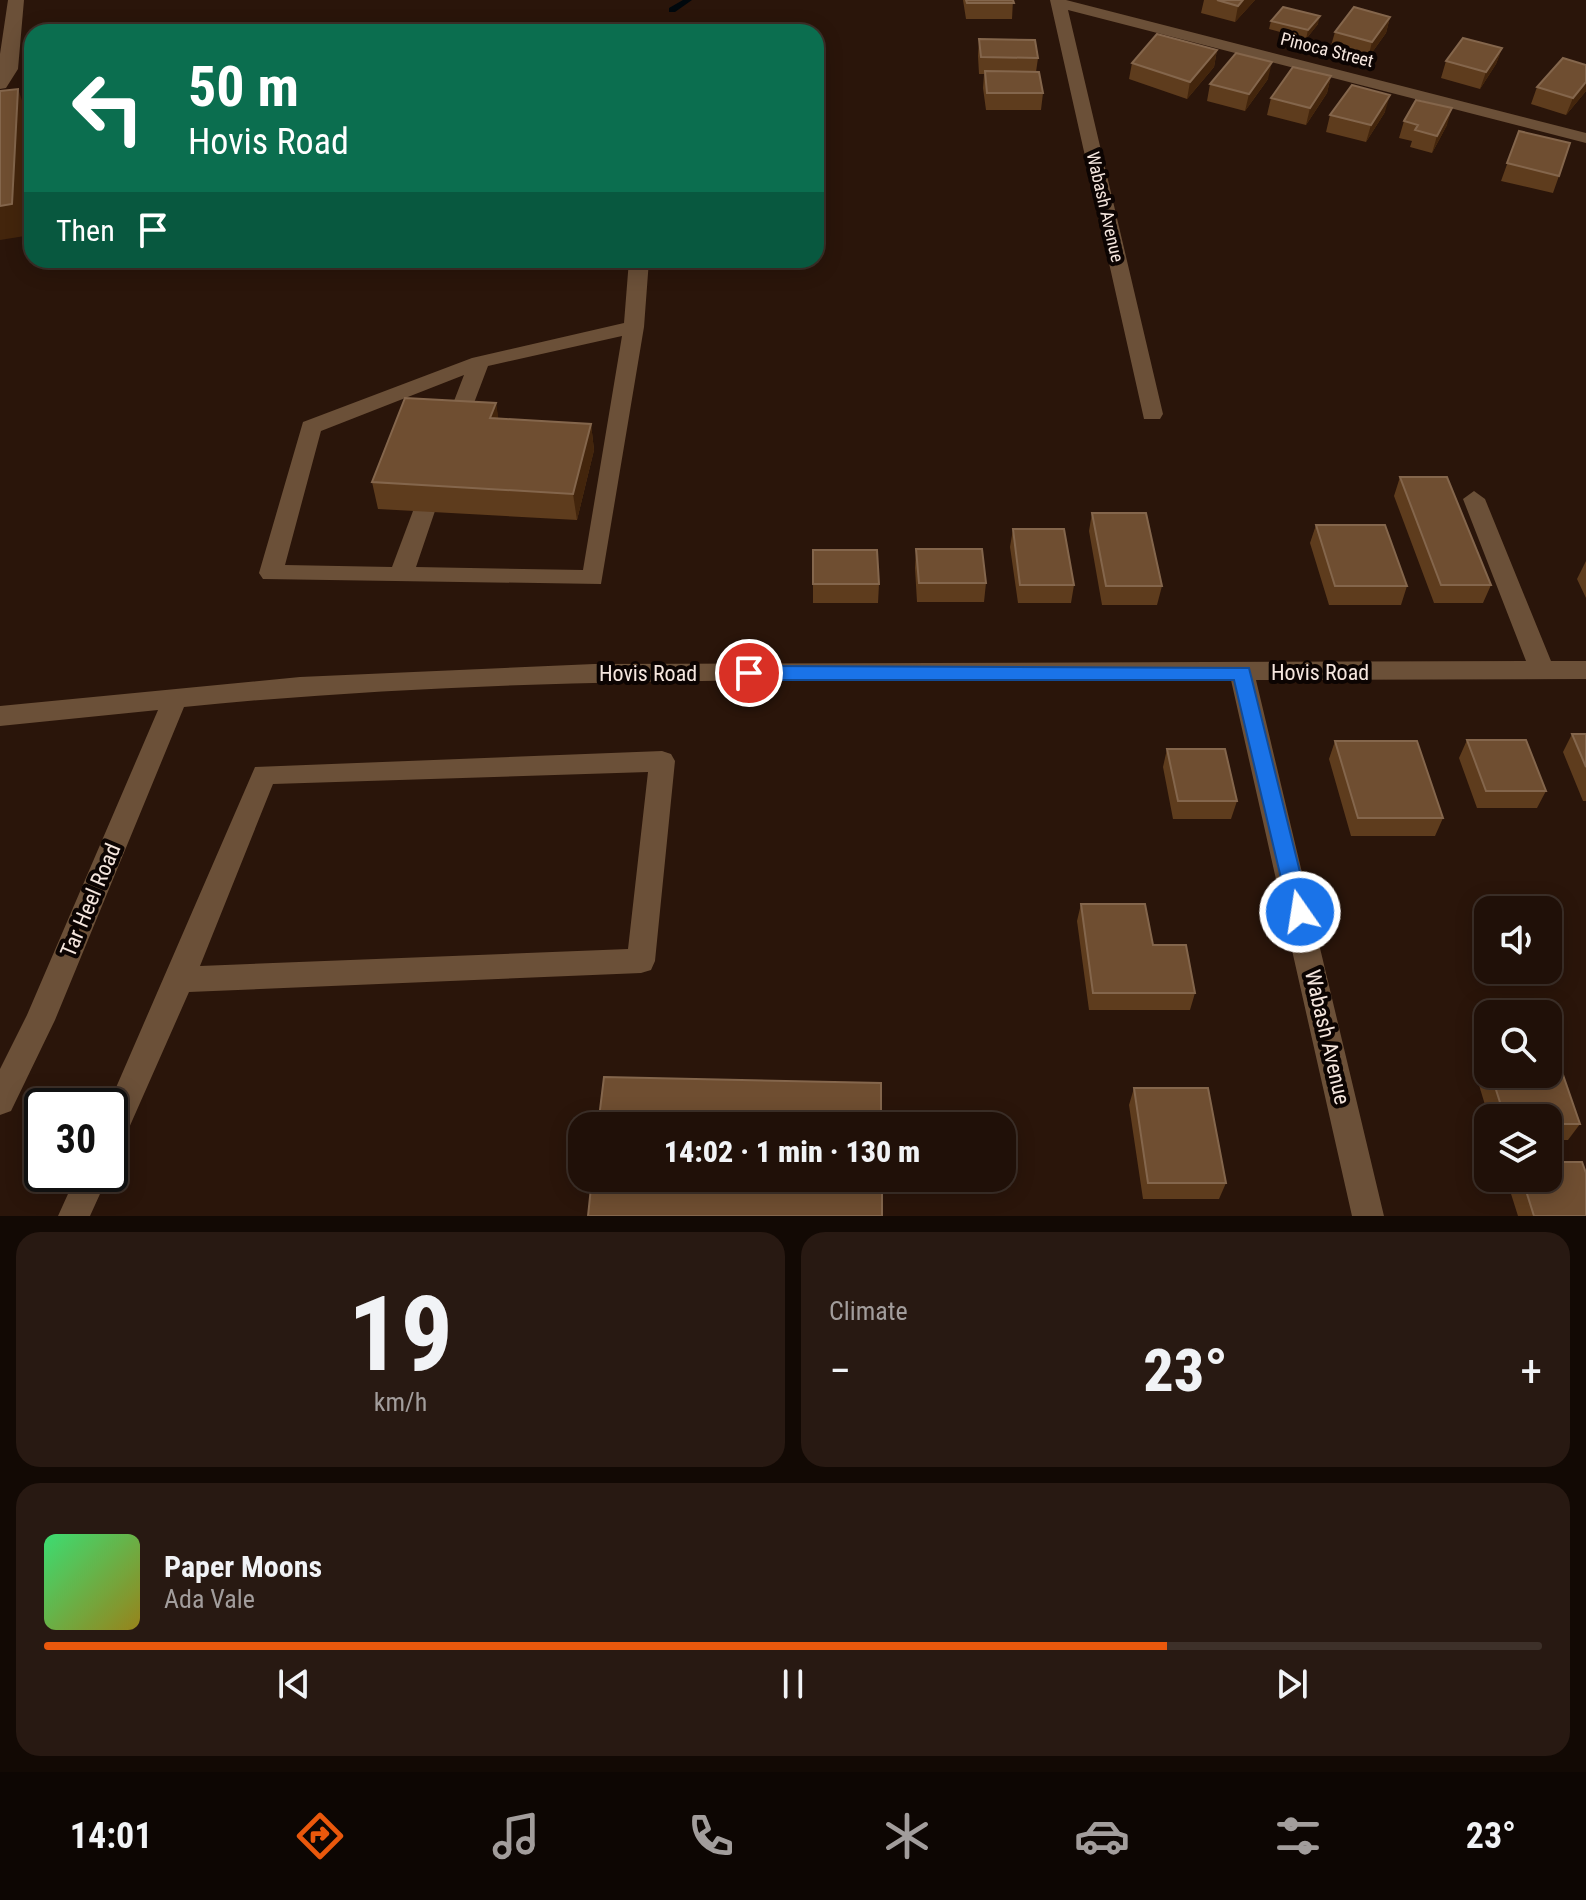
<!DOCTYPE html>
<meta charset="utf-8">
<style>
body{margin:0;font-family:"Roboto Condensed",sans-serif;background:#281912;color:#f1f3f6;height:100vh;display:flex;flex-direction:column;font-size:30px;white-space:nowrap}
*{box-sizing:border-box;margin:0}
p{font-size:26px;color:#a29d9c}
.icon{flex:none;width:44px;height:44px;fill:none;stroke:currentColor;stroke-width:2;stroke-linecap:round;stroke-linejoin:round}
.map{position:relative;height:1216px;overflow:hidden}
.side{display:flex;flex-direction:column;gap:16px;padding:16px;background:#120904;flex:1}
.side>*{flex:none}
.banner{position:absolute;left:24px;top:24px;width:800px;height:244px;border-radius:24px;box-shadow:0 4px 20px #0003,0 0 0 2px #3d3029;background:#0b6e4f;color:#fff;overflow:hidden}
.fabs{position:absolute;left:1474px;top:896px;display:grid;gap:16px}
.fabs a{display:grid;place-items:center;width:88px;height:88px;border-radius:16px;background:#201008;box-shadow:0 4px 20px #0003,0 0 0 2px #3d3029;font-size:40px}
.speed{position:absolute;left:24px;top:1088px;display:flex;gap:16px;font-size:40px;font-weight:700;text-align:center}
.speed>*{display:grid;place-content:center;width:104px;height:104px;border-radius:50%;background:#201008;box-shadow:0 4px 20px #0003,0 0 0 2px #3d3029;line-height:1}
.speed .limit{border:4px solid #111;border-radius:12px;background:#fff;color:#111}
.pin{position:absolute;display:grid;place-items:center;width:68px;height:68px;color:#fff;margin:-34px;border:4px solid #fff;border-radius:50%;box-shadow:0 2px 8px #0007}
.me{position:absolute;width:88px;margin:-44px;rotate:347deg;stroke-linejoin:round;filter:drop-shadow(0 0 6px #0008)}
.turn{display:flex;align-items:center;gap:28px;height:168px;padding:0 32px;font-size:36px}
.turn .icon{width:104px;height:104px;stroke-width:2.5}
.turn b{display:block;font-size:56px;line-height:68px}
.then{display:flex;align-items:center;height:76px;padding:0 32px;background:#0003;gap:16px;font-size:30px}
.big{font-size:60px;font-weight:800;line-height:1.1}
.side .widget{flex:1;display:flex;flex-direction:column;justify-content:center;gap:12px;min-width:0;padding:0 28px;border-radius:24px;background:#281912}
.side .dial{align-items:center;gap:0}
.dial b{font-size:104px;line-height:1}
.song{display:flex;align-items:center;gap:24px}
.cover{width:96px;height:96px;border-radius:12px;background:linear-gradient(135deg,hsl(140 70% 55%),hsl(50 70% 35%))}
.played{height:8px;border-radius:4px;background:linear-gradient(90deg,#ea580c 75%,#3d3029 75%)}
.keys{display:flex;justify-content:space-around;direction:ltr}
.heat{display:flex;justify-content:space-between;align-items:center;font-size:44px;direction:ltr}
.side .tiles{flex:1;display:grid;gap:16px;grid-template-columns:1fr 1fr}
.widget:last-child{grid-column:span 2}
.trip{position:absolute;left:568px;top:1112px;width:448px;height:80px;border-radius:24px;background:#201008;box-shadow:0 4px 20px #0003,0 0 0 2px #3d3029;font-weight:800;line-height:80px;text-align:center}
.tab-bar{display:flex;height:128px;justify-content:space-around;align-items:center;background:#0d0603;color:#a29d9c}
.tab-bar .icon{width:56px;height:56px}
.tab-bar .active{color:#ea580c}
.tab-bar b{font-size:36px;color:#f1f3f6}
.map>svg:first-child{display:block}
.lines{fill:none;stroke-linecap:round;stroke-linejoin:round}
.stream{fill:#00080d;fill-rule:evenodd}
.minor{fill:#6b5038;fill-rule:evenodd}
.wall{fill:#5e3c1d}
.shaded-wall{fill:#43250c}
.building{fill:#6f4e31;stroke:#84664c;stroke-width:2}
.route{fill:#1a73e8;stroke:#114b97;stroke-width:2}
.labels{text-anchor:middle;stroke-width:8;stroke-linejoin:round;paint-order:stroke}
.far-street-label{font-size:18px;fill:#f5e6de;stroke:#0c0402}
.street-label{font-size:22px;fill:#f5e6de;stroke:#0c0402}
</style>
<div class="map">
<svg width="1586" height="1216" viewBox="0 0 1586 1216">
<rect width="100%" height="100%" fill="#2a150a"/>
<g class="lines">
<!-- stream -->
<path class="stream" d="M683,0H692L675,12H669V8Z"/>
<!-- minor -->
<path class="minor" d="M8,0H24L18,69L6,88L0,89V54Z
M1050,0H1066L1586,133V143L1068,10L1163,414L1160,419H1144Z
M629,260H649L644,327L601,584L263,579L259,573L303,422L472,358L624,323ZM622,336L583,570L416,567L435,511L424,503L413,511L392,567L285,565L321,431L464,375L444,427L455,434L463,432L488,366Z
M1474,491L1485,499L1551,661H1586V679L1256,680L1384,1216H1352L1231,680C882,681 532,672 184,707L55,1020L11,1111L0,1115V1069L27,1015L158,710L0,726V706L300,677L594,664L1526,661L1463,499Z
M662,751L671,754L675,761L655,961L651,970L641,973L189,992L121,1146L110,1151L108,1106L255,767ZM648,772L628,949L200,966L273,784Z
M77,1174H109L90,1216H58Z"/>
</g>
<!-- wall -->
<path class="wall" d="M963,0H1013L1012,19H966Z
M1204,0H1255L1235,22L1201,13Z
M1390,17L1386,33L1368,58L1330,49L1335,32Z
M1271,21L1318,24L1306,39L1269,29Z
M979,39L1038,58L1036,72L1043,93L1041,110H986L983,88L984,74H979L978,56Z
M1502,48L1496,64L1480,89L1441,78L1446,61Z
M1217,50L1214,67L1187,99L1129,79L1132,63Z
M1586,65V91L1566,115L1531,104L1537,87Z
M1331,76L1327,93L1306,125L1267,115L1271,98Z
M1268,79L1245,111L1207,101L1210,84Z
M1385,112L1366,142L1326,132L1330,115Z
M1404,121L1447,125L1432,153L1410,147L1412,141L1399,138Z
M1519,131L1559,176L1553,193L1501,181Z
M496,403L498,419L591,424L594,450L577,520L378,509L372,482Z
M1400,477L1491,585L1483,603H1434L1394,496Z
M1092,513L1162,586L1157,605H1102L1089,531Z
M1316,525L1407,586L1401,605H1329L1310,543Z
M1013,529L1074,585L1071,603H1018L1010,547Z
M916,549L986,583L984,602H917L915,568Z
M813,550L879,584L878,603H813Z
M1586,561V598L1577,579Z
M1572,734H1586V801H1583L1563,752Z
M1467,740L1546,791L1537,808H1477L1459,758Z
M1335,741L1443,818L1435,836H1351L1329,759Z
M1167,749L1237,801L1231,819H1173L1163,767Z
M1081,904L1153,945L1195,993L1190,1010H1089L1077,921Z
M1482,1046H1488V1074H1548L1580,1124L1568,1140H1548V1118H1489L1472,1062Z
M1134,1088L1226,1183L1219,1199H1143L1129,1105Z
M1506,1178H1548L1586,1216H1518Z"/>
<!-- shaded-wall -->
<path class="shaded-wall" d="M1243,0H1255L1235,22L1238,6Z
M1320,16L1318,24L1306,39L1308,30Z
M1390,17L1386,33L1368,58L1372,42Z
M1502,48L1496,64L1480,89L1486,72Z
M1217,50L1214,67L1187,99L1190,82Z
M1272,62L1268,79L1245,111L1249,94Z
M1331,76L1327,93L1306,125L1310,108Z
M1586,82V91L1566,115L1573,98Z
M18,89L29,120L25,236L0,240V206Z
M1390,95L1385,112L1366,142L1371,125Z
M1452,108L1447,125L1432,153L1437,136Z
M496,403L500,429L490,418Z
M591,424L594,450L577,520L573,494Z"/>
<!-- building -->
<path class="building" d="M966,0H1013L1014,3H967Z
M1217,0H1243L1238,6Z
M1283,7L1320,16L1308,30L1271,21Z
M1354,7L1390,17L1372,42L1335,32Z
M1157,34L1217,50L1190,82L1132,63Z
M1463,38L1502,48L1486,72L1446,61Z
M979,39L1035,40L1038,58L981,57Z
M1236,53L1272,62L1249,94L1210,84Z
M1563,58L1586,65V82L1573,98L1537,87Z
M1293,67L1331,76L1310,108L1271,98Z
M985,71L1039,72L1043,93H987Z
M1352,85L1390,95L1371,125L1330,115Z
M18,89L12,204L0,206V91Z
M1416,100L1452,108L1437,136L1415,130L1418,125L1404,121Z
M1519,131L1570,143L1559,176L1507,163Z
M405,398L496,403L490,418L591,424L573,494L372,482Z
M1400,477H1447L1491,585H1441Z
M1092,513H1146L1162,586H1106Z
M1316,525H1385L1407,586H1335Z
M1013,529H1064L1074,585H1020Z
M916,549H982L986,583H919Z
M813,550H877L879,584H813Z
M1572,734H1586V767Z
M1467,740H1526L1546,791H1486Z
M1335,741H1417L1443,818H1358Z
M1167,749H1225L1237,801H1178Z
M1081,904H1145L1153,945H1186L1195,993H1093Z
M1482,1046H1488V1065Z
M1548,1046H1553L1580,1124H1548V1118H1505L1491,1074H1548Z
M604,1077L881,1083V1126H598Z
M1134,1088H1208L1226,1183H1148Z
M1548,1162H1582L1586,1173V1216H1534L1522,1178H1548Z
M592,1178H882V1216H588Z"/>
<!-- route -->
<path class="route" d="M749,666L1249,668L1310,912L1307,918H1292L1289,912L1234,680H749L739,673Z"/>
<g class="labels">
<!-- far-street labels -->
<g class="far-street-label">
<text transform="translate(1327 50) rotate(14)" y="6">Pinoca Street</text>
<text transform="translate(1105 207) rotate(77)" y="6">Wabash Avenue</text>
</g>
<!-- street labels -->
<g class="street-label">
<text x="1320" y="680">Hovis Road</text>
<text x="648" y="681">Hovis Road</text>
<text transform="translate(90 900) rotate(-67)" y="8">Tar Heel Road</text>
<text transform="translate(1328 1037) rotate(77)" y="8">Wabash Avenue</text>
</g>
</g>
</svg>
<div class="fabs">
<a><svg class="icon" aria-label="sound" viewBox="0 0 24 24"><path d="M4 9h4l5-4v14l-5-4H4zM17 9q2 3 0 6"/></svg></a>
<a><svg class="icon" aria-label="search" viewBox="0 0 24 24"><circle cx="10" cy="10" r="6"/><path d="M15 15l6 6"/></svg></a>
<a><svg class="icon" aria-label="layers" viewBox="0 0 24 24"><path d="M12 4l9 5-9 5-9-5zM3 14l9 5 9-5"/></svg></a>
</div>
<div class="speed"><div class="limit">30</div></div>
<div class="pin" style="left:749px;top:673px;background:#d93025"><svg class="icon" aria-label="arrive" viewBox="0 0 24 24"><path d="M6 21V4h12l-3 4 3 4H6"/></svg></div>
<svg class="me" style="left:1300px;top:912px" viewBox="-20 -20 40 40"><circle r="17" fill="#1a73e8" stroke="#fff" stroke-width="3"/><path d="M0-11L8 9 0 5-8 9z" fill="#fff"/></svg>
<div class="trip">14:02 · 1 min · 130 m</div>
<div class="banner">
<div class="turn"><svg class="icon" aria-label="left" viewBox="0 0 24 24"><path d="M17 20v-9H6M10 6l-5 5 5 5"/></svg><div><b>50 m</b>Hovis Road</div></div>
<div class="then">Then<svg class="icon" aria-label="arrive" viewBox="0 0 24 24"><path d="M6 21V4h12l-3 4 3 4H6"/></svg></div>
</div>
</div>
<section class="side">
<div class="tiles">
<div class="widget dial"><b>19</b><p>km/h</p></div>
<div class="widget"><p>Climate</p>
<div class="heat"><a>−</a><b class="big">23°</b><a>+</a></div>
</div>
<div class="widget">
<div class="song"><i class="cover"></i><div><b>Paper Moons</b><p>Ada Vale</p></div></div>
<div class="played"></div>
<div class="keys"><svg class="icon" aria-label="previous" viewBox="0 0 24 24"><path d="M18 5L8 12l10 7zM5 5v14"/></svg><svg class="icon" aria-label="pause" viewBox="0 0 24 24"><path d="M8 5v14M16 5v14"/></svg><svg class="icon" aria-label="next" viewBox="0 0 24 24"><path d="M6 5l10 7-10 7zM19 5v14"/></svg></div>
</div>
</div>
</section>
<nav class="tab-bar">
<b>14:01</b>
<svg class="icon active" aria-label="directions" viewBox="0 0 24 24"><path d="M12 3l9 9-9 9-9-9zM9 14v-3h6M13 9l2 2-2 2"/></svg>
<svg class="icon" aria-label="music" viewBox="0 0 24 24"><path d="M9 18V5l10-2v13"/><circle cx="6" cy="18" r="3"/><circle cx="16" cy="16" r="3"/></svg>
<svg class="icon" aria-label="phone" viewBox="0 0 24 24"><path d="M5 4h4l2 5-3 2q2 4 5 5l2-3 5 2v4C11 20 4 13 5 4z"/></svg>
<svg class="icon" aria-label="climate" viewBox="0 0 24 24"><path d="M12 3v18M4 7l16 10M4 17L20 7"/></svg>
<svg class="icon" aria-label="car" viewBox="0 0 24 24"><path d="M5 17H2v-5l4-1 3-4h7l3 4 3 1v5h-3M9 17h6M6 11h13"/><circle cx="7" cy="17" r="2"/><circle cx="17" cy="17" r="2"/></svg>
<svg class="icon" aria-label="filters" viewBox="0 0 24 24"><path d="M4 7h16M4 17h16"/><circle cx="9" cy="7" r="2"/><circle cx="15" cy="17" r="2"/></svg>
<b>23°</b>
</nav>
